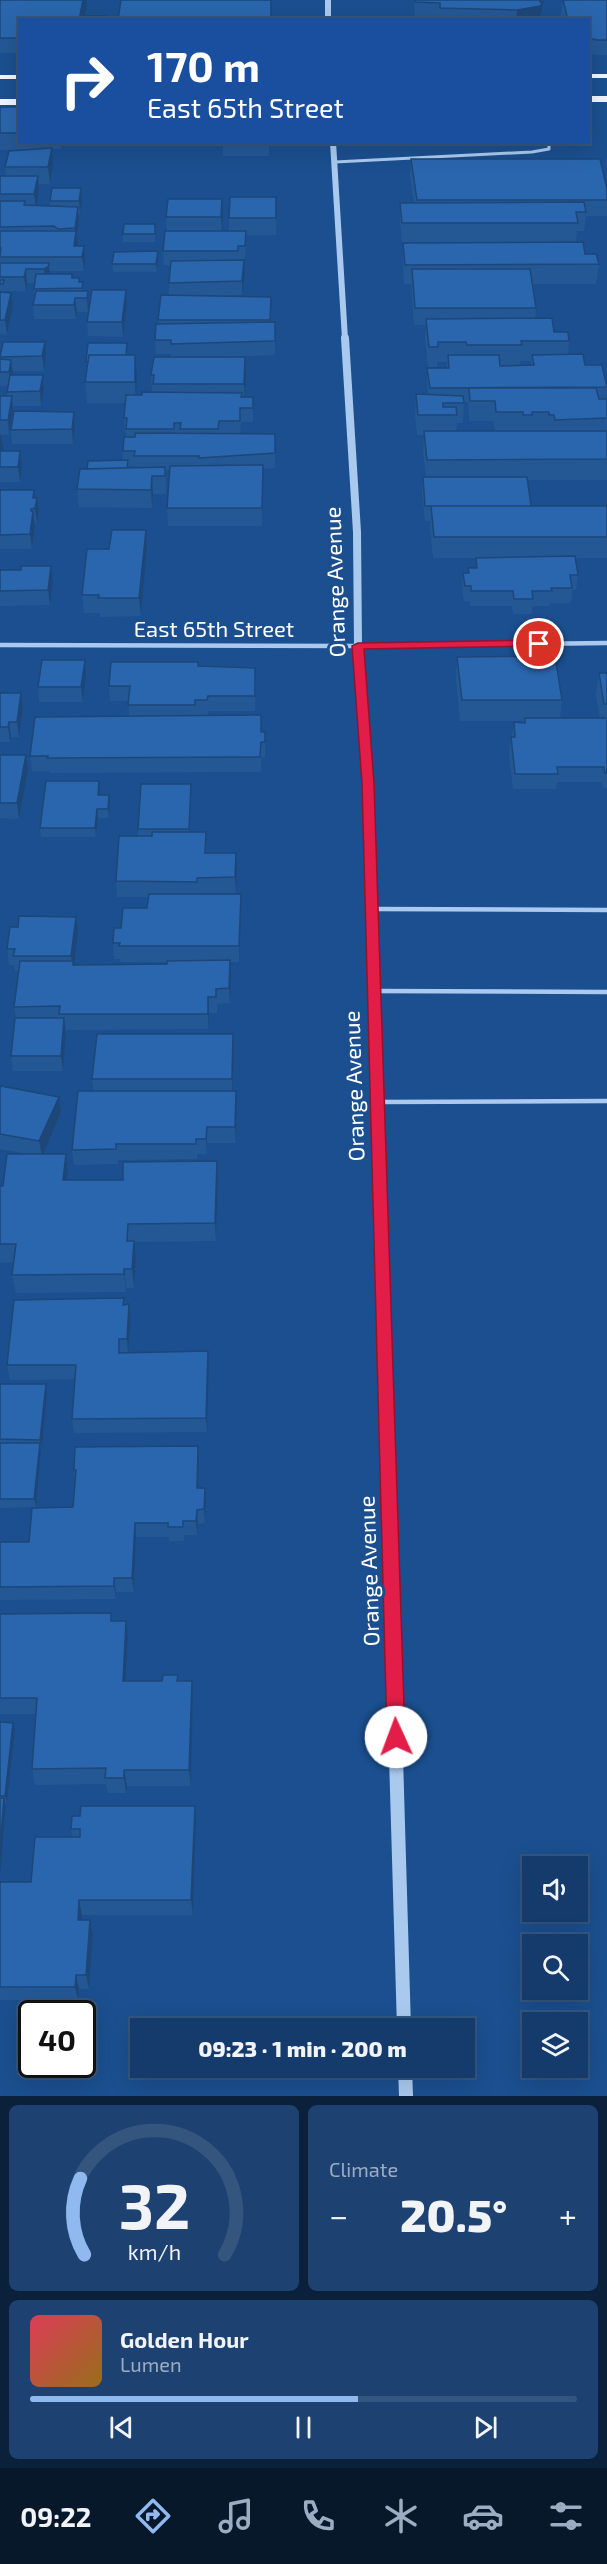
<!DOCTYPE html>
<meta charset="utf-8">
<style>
body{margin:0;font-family:"Exo 2",sans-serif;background:#1d4271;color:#f1f3f6;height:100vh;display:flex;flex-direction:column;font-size:22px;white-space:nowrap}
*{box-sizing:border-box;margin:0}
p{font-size:20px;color:#9dadc1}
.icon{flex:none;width:33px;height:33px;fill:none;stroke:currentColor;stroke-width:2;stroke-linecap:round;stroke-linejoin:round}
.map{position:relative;height:2096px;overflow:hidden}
.side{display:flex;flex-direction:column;gap:9px;padding:9px;background:#0b203b;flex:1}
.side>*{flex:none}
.hud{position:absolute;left:18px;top:18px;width:572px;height:126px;border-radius:0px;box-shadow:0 6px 24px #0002,0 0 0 2px #33557e;background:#1a4fa0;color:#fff;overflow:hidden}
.controls{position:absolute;left:522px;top:1856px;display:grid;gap:12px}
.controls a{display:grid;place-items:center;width:66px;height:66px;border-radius:0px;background:#143b6b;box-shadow:0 6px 24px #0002,0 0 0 2px #33557e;font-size:30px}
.speed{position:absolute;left:18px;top:2000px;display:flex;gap:12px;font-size:30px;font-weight:700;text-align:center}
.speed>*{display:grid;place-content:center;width:78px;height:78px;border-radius:50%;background:#143b6b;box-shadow:0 6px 24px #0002,0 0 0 2px #33557e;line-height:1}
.speed .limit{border:3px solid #111;border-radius:9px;background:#fff;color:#111}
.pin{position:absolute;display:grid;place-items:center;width:51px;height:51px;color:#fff;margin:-26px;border:3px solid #fff;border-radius:50%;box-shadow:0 2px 6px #0007}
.me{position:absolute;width:66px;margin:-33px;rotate:358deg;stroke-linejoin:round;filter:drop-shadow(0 0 4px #0008)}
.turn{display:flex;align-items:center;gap:21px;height:126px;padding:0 30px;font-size:27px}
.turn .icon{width:78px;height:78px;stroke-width:2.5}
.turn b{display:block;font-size:42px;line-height:51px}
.big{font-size:45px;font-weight:800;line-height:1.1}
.side .tile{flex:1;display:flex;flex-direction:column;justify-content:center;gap:9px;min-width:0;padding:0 21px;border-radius:9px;background:#1d4271}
.side .dial{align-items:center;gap:0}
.dial svg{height:156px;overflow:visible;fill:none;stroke:#33557e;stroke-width:7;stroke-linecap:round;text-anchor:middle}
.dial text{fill:#f1f3f6;stroke:none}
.song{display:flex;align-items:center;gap:18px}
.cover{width:72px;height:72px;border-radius:9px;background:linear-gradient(135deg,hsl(350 70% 55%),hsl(40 70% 35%))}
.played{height:6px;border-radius:3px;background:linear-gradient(90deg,#90b9f0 60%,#33557e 60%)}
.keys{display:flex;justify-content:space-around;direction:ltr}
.heat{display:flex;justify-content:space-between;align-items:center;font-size:33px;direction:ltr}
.side .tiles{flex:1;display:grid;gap:9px;grid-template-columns:1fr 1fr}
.tile:last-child{grid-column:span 2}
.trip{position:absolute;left:130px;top:2018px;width:345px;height:60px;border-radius:0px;background:#143b6b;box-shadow:0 6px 24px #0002,0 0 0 2px #33557e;font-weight:800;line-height:60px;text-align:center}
.tab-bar{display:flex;height:96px;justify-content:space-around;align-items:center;background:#08182b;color:#9dadc1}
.tab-bar .icon{width:42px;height:42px}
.tab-bar .active{color:#90b9f0}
.tab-bar b{font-size:27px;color:#f1f3f6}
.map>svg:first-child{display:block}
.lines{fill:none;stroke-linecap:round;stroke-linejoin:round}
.service-far1{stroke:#a9c9ee;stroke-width:3}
.service{stroke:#a9c9ee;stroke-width:4.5}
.minor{stroke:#a9c9ee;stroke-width:4.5}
.tertiary-far3{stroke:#a9c9ee;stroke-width:6}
.tertiary-far2{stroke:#a9c9ee;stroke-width:8}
.tertiary-far1{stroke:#a9c9ee;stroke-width:10}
.tertiary{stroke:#a9c9ee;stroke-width:14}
.primary{fill:#f0f6ff;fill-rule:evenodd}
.wall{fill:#245895;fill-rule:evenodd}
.shaded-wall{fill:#1d4779}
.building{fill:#2a66ad;stroke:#1d4779;stroke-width:1.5}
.route{fill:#e11d48;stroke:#92132f;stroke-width:1.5}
.labels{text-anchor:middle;stroke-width:6;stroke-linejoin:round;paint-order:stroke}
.street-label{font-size:22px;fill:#fff;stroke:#1b4f8f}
</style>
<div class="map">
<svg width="607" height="2096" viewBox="0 0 607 2096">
<rect width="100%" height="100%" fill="#1b4f8f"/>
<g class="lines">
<!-- service-far1 -->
<path class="service-far1" d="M335,162L532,152L549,149V142"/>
<!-- service -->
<path class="service" d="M373,909L607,910
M374,991L607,992
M379,1102L607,1101"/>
<!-- minor -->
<path class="minor" d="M0,645L358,646L607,643"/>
<!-- tertiary-far3 -->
<path class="tertiary-far3" d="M328,0V20
M333,142L345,339"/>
<!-- tertiary-far2 -->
<path class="tertiary-far2" d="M345,338L357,532L358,646L368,779"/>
<!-- tertiary-far1 -->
<path class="tertiary-far1" d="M368,778L384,1352"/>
<!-- tertiary -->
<path class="tertiary" d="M384,1350L404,2028
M405,2067L406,2096"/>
<!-- primary -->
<path class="primary" d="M588,74H607V78H588Z
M0,75H20V79H0Z
M588,96H607V102H588Z
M0,99H20V105H0Z"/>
</g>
<!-- wall -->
<path class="wall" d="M0,0H87V4L84,16H106L107,20H20V53H0Z
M414,0H540L541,18L540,20L415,18Z
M563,0H607V55H596L588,53V20H562L561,15Z
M0,107H20V142H62L61,149H52L53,165L50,184H39V189L36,206H50V201L81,188L82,201L80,214H79V221L77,236V246L85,260L84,271H49L50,274H72V278L79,282L83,291H88L89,305L88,312H77L76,319H34L33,305L34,297V289L35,283H27L26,291H5L13,307L7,334H0V176H6L5,167L36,149L0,150Z
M117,142H163V145L117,146Z
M223,142H269V156H223Z
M411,159L607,189V216H586L584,231H577L576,242L402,243L400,222V203H414L410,175Z
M276,197V235H246L245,259H239L238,260H244L245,274L242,295L216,296L271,297V323L275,322V355L222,357H245V397H253V422H241L240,434H275V468L263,469L262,526H168L167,508L169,470H166V494H153L152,508L79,507L77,489L87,469L123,460V451L126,437V432H125L124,418L125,403H87L85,382L87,370L86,362L127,351V355H135L137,375L136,395H142L152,392L151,375L171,357V354H156L155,340L159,324L158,320L169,295V283L170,265H164L163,251L167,231L166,217L223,215L222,231H229V218ZM128,466H135V468H128Z
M155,231V242H123V234Z
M403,243L585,254L599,264L596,284H532L536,308L535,318L554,332L569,341L568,355L585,365L607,385L606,399H607V480H528L531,506H607V558H575L578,575L576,590H572L571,603H550V606H532V614H513L512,606H470V601H464L462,588L463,573H468V568H476V558H433L430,527V521H425L422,491L423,477H426L423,452L424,435H417L415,415L416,394L428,395L427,382V368H447V362H437V367H428L425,338L426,325H414L411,284H404L403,262ZM520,361H531V365L500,366V365H520ZM464,402H468L469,421H493L495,431H456L457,423H463Z
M158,259L157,272H113L112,264Z
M126,290L127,304L123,337L88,336L87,322Z
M46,356L44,371H12V375H43L44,390L41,406H13V410L9,435H2L3,447L2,451H20L22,466L20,482H0V396H7L8,386H0V357Z
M74,412L75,426L73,444H12L11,430Z
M0,490L35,498L39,512L37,523H35L32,549H0Z
M146,530L147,548L141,616L100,617V613H84L82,595L109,549Z
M51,566L53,581L50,605L0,606V570H21Z
M457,657L562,700L560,718H600L596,694L599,673H607V788H603L602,782H557L556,789H513L509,753L511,737H512L514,722L524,723V721H460L456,678Z
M198,666L256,683L255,711H208V715L196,716L262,732H265V757H261V772L49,773V771H32L30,756L129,716V701H110L109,686Z
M86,675L83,702H39L38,687Z
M0,693H21L23,708L19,737H11L10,742H0Z
M0,755H26L28,770L19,819L0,818Z
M99,781V795H109L110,804L109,818H98L96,837H41L40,828Z
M191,784L189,832L207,847L206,853H236V893H198L241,909L239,962H230V1003L217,1004V1013H209L208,1029L66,1030V1034L63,1071H13L11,1056L16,1018L14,1007L19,971H15L14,965H9L7,949L78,932L74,965L167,964V962H121L120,959H114L113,943L121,928L147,908L148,897H117L116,881L138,836V829Z
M233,1034L234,1049L232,1091L237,1106L236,1143H207V1154H197V1159L118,1160V1164L74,1165L72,1150L94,1091L92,1079Z
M0,1088L61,1112L43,1154H66L68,1172L67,1180H218L216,1241L134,1242L136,1259L134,1288H126V1292L16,1293L12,1275L14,1262L0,1263V1186H3L29,1154L0,1149Z
M124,1298V1305L129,1304L131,1319L128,1353L209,1366L207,1432L74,1433L72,1419L75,1379L10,1380L7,1365Z
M0,1384H46L47,1393L42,1448H41V1451L36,1507L0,1508Z
M198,1446L199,1460L198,1488L206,1502L205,1523L198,1524L197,1535H184V1541H169V1537H136L134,1592H116V1599L0,1600V1542H29L73,1507L75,1482L74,1470Z
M111,1613L113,1621L128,1638L126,1681H162L178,1675V1681L193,1697L191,1786H127L126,1793H108L106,1784L35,1785L32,1769L36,1714H0V1614Z
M0,1722L15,1730L7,1803H6V1805L0,1878Z
M196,1821L193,1915H82V1920H90L93,1935L89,1989H79L78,2000H0V1882H31L72,1837L71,1829Z"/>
<!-- shaded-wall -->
<path class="shaded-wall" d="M83,0H87V4L84,20H79Z
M543,2L540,20H516L517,10Z
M52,148L53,165L50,184L48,167Z
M38,176L39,189L36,208L34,194Z
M81,188L82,201L80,214L79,201Z
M222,199L223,215L222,234L221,217Z
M78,207L79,221L77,236L78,244L76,257L74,246L76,236L75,228Z
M84,246L85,260L84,271L82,257Z
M158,251V259L157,272L156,264Z
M244,260L245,274L242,295V281Z
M49,263L50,277L45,283L44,269Z
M26,269L27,283L26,291L24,277Z
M126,290L127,304L123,337L122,322Z
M88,291L89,305L88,312L87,298Z
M11,293L13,307L7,334L5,320Z
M75,298L77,312L76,319L74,305Z
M45,342L46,356L44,371L42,356Z
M135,355L137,375L136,403L135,382Z
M245,357L246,377L245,404L244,384Z
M11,360L13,374L10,386L9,372Z
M43,375L44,390L41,406L40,391Z
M12,396L13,410L9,435L8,420Z
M74,412L75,426L73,444L72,429Z
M1,432L3,447L0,463V439Z
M20,451L22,466L20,482L18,467Z
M263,465V483L262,526V508Z
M152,476L153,494L152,508L151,490Z
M34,490L36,505L37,498L39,512L37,523L33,498Z
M31,509L32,520L33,511L35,526L32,549L30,534Z
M146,530L147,548L141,616L139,598Z
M51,566L53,581L50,605L48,590Z
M85,660L86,675L83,702L81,687Z
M21,693L23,708L19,737L17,722Z
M9,722L11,737L10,742L8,727Z
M26,755L28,770L19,819L17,803Z
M99,781L100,790L98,804V795Z
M109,795L110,804L109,818L108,809Z
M97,809L98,818L96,837L95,828Z
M236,853L237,868L236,893L235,877Z
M241,894V909L239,962V946Z
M76,917L78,932L74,967V980L71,956Z
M230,960L231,975L230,1003L229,988Z
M208,997L209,1013L208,1029Z
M64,1018L66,1034L63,1071L61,1056Z
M233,1034L234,1049L232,1094V1079Z
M236,1091L237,1106L236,1143L235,1127Z
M59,1097L61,1112L42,1157L39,1141Z
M207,1127V1154L206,1139Z
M66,1154L68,1172L65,1199L63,1180Z
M217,1161L218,1180L216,1241L215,1223Z
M134,1241L136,1259L134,1288L132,1269Z
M124,1269L126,1288V1292L124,1274Z
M129,1304L131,1319L128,1353L127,1339Z
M208,1351L209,1366L207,1432L206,1418Z
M46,1384L47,1393L42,1448L40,1440Z
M40,1443L41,1451L36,1507L34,1499Z
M198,1446L199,1460L198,1502L197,1488Z
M205,1488L206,1502L205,1523L204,1509Z
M197,1510L198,1524L197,1535L196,1521Z
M135,1523L136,1537L134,1592L132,1578Z
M114,1578L116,1592V1599L114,1586Z
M126,1621L128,1638L125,1697L123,1681Z
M192,1681L193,1697L191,1786L189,1770Z
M13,1723L15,1730L7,1803L5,1796Z
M124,1770L127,1786L126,1793L124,1778Z
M4,1798L6,1805L0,1878V1848Z
M195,1806L196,1821L193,1915L191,1900Z
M79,1900L82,1915L81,1935L78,1920Z
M90,1920L93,1935L89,1989L86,1975Z
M76,1975L79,1989L78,2000L75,1987Z"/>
<!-- building -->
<path class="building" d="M0,0H83L79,20H20V38H0Z
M121,0H271V20H118Z
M415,0H540V2H543L540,6L517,10L440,8V3L415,2Z
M563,0H607V40H597L588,38V20H568Z
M84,16H106V20H83Z
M0,107H20V133H0Z
M52,148L48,167H5L9,151Z
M411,159H600L607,189V200H417Z
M0,176H38L34,194H0Z
M52,188H81L79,201H50Z
M230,197H276V218H229Z
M168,199H222L221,217H166Z
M0,201H25L24,205L78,207L75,228L58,229L54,226L0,227Z
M584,202L586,212H576L578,223H402L400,203Z
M124,224H155V234H123Z
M0,231H76L74,246H84L82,257H0L1,248H0Z
M165,231H246L245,246H238V251H163Z
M583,242L585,254H596L599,264L405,265L403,243Z
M158,251L156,264H112L114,252Z
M244,260L242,281L169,283L171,261Z
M0,263H49L48,267L44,269H26L24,277H0Z
M412,269H530L536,308H415Z
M36,274H72V278H79V282H83L82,288L34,289Z
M0,280H4L3,284H0Z
M92,290H126L122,322H87Z
M36,291H88L87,298H75L74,305H33Z
M0,292L11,293L5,320H0Z
M161,295L271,297L270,320H158Z
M552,318L554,332H568L569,341H521L522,345H467L466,342H438V347H429L426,319Z
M275,322V341L171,344V340H155L156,324Z
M3,342H45L42,356L0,357Z
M88,343H127L126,355H89L88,362H86Z
M583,354L585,365H602L607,387L430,388L427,368H449L448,355H499L500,366L534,365L532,355Z
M89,355H135V382H85Z
M154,357H245L244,384H153L154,375H151Z
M0,359L11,360L9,372H0Z
M10,375H43L40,391L7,392Z
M469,388H596L599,399H607V418L555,420L554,415H549V412H532V415H523V412H496L495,401H470Z
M142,392L242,393L241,397H253V408H240V421H219L218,429H180L181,423H174V429H126L127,418H124L126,395H142Z
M416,394L463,396L464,403H443V407H456L457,415H418Z
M0,396H12L8,420H0Z
M14,411L74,412L72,429L11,430Z
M424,431H607V459L427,460Z
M135,433L275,434V453L199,458V456H134L135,451H123L124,437H135Z
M0,451H20L18,467H0Z
M128,460L127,468L87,469L88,461Z
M263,465L262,508H167L170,466Z
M165,467V476H152L151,490L77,489L80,469Z
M423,477H527L531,506H425Z
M0,490H34L33,498H37L35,508L31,509V511H33L30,534L0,535Z
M431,506H607V537H434Z
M112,530H146L139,598H98L99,595H82L87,549H109Z
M575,556L578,575H570L572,588H551L552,591H532L533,599H514L513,591H471V586H465L463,573H469L468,568H477L476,558Z
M21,566H51L48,590L0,591V570H21Z
M555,656L562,700H462L457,657Z
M42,660H85L81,687H38Z
M111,662H198V666L255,668V696H208L207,700H195V705H128L130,686H109Z
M599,673H607V704H604Z
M0,693H21L17,722H9L8,727H0Z
M261,715V732H265V742H261L260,757L47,758L48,756H30L35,717Z
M525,718H607V773H605L604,767H557L558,774H515L511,737H515L514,722L525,723Z
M0,755H26L17,803H0Z
M46,781H99L98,795H109L108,809H97L95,828H40Z
M141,784H191L189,829H138Z
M152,832H206L205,853H236L235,877L197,878V882L116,881L119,836H152Z
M149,894H241L239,946H119L120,943H113L114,928H121L123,908H147Z
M19,916L76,917L71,956H13L15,949H7L10,927H18Z
M230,960L229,988L216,989V997H208V1014H59L60,1006L14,1007L20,961H73V965L167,964V961Z
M15,1018H64L61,1056H11Z
M97,1034H233L232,1079H92Z
M1,1086L59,1097L39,1141L0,1134V1088Z
M78,1091H236L235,1127H207L206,1139H196V1144H116V1149L72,1150Z
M7,1154H66L63,1180H123V1162L217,1161L215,1223L128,1224L127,1241H134L132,1269H124V1274L12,1275L16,1244H0V1186H3Z
M124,1298L123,1305L129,1304L127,1339H119V1353L208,1351L206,1418L72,1419L76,1365H7L14,1300Z
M0,1384H46L40,1440L0,1439Z
M0,1443H40L34,1499H0Z
M198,1446L197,1488H205L204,1509L197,1510L196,1521H183V1527H168V1523H135L132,1578H114V1586L0,1587V1542H29L32,1508L73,1507L76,1470H74L75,1447Z
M111,1613V1621H126L123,1681H162L163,1675H178L177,1681H192L189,1770H124V1778H105L106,1768L32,1769L37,1698H0V1614Z
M0,1722L13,1723L5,1796H0Z
M0,1798H4L0,1848Z
M81,1806H195L191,1900H79L78,1920H90L86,1975H76L75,1987H0V1882H31L35,1837H80V1829H71L72,1816H80Z"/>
<!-- route -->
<path class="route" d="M539,640L543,641V646L364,649L374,783L405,1737L402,1743L396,1746L389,1743L387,1737L362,783L352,646L358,643Z"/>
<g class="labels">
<!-- street labels -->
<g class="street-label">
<text transform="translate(335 582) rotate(-92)" y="8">Orange Avenue</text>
<text x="214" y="637">East 65th Street</text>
<text transform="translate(354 1086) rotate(-92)" y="8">Orange Avenue</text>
<text transform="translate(369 1571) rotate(-92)" y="8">Orange Avenue</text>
</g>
</g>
</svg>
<div class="controls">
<a><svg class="icon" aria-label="sound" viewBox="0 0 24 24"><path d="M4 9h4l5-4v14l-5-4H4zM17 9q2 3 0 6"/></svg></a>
<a><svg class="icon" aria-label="search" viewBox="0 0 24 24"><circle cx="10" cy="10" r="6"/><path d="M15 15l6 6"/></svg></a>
<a><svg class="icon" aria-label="layers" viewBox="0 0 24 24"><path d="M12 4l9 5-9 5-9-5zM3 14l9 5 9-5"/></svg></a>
</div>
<div class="speed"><div class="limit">40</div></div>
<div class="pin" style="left:539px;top:644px;background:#d93025"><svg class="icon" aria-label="arrive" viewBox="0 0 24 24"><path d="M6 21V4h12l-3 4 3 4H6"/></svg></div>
<svg class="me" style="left:396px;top:1737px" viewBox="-20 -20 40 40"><circle r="19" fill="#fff"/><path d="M0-13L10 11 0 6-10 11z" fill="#e11d48"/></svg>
<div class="trip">09:23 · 1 min · 200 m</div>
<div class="hud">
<div class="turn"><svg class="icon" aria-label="right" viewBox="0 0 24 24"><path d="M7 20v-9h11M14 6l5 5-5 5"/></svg><div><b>170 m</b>East 65th Street</div></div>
</div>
</div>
<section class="side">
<div class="tiles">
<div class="tile dial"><svg viewBox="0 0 100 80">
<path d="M14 69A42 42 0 1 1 86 69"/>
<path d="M14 69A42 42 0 0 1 12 30" stroke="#90b9f0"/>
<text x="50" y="56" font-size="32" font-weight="700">32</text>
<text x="50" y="72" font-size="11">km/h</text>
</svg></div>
<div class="tile"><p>Climate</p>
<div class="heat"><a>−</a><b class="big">20.5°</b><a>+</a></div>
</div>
<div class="tile">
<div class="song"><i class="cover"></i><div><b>Golden Hour</b><p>Lumen</p></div></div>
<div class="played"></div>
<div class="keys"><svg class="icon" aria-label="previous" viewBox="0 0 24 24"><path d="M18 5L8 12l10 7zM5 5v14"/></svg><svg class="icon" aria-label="pause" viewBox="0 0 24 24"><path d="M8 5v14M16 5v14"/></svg><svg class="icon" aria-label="next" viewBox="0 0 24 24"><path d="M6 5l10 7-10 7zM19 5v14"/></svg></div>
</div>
</div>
</section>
<nav class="tab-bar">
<b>09:22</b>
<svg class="icon active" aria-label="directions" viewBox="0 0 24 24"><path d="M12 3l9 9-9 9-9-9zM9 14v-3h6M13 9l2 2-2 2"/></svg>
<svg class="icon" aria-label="music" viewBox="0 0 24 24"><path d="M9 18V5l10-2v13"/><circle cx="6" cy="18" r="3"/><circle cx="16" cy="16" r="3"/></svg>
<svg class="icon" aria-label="phone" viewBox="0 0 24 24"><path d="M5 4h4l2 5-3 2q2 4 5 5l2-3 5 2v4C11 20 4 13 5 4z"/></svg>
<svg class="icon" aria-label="climate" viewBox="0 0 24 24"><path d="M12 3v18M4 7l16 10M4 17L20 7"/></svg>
<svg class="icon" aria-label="car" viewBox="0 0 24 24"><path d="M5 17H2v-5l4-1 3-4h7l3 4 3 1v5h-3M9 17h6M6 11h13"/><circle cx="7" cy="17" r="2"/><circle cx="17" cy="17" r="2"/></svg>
<svg class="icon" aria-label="filters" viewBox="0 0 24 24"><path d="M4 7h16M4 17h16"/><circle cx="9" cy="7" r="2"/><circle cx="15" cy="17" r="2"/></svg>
</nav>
